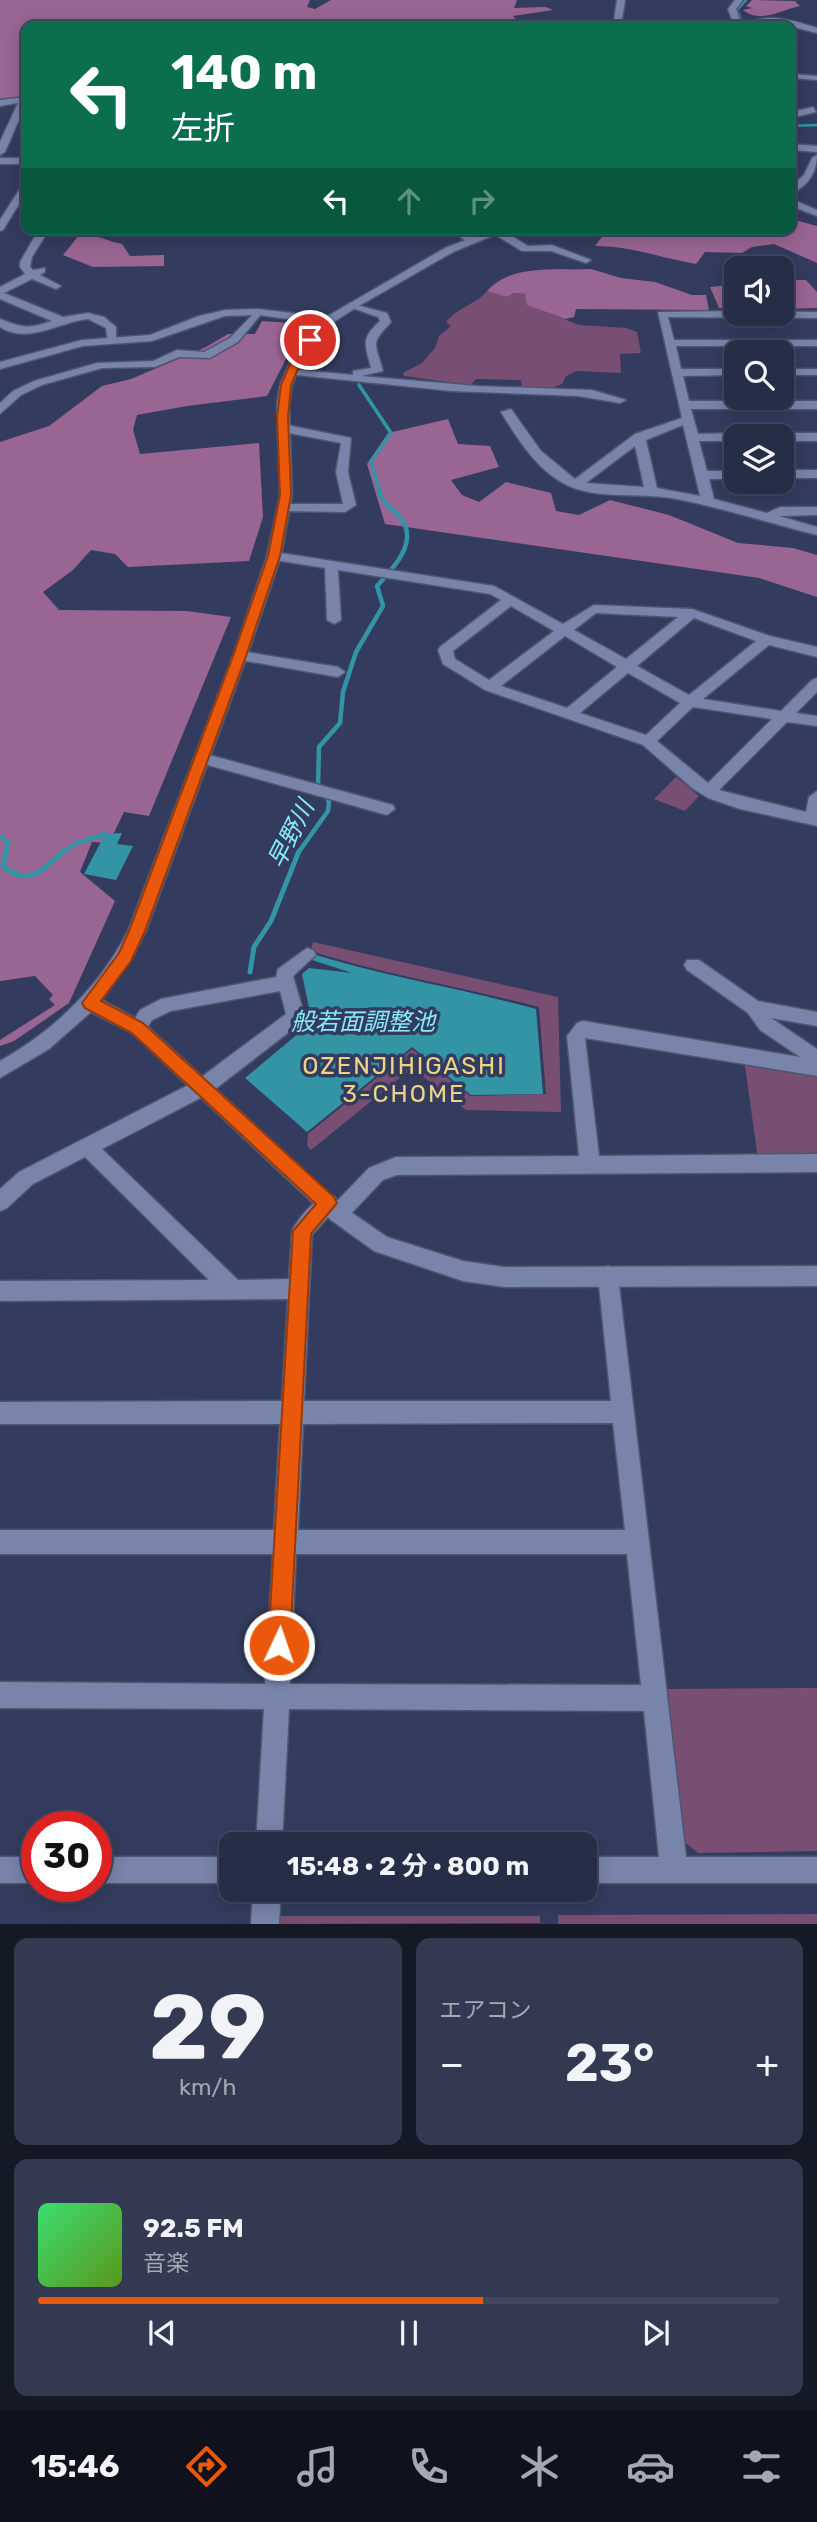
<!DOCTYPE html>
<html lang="ja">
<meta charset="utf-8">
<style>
body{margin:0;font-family:Rubik,"Noto Sans JP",sans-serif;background:#323951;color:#f1f3f6;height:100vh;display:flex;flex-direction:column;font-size:26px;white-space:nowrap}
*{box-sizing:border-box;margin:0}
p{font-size:23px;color:#a4a8b3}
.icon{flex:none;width:38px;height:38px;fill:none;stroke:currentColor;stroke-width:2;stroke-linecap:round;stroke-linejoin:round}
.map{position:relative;height:1924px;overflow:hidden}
.sheet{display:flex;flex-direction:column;gap:14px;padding:14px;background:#151926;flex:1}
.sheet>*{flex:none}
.top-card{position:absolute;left:21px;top:21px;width:775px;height:214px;border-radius:14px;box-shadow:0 4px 18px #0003,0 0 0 2px #42495f;background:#0b6e4f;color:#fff;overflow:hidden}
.controls{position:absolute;left:724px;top:256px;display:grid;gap:14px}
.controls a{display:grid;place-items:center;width:70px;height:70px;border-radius:14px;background:#262d46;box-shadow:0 4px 18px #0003,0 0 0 2px #42495f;font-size:35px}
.speed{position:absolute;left:21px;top:1811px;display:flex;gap:14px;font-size:35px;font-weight:700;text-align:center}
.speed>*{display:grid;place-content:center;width:91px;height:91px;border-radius:50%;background:#262d46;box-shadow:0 4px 18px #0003,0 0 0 2px #42495f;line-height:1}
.speed .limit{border:10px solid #d22;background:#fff;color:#111}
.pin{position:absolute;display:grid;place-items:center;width:60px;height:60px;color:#fff;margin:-30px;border:4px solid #fff;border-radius:50%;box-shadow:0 2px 7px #0007}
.me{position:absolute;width:77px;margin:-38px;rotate:3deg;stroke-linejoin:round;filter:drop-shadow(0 0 5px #0008)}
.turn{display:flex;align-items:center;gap:24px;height:147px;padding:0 35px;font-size:32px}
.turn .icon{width:91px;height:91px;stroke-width:2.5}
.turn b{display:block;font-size:49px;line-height:60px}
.lanes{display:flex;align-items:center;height:66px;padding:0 35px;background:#0003;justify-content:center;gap:35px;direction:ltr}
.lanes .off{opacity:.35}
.big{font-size:52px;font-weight:700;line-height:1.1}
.sheet .tile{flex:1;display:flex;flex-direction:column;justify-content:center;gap:10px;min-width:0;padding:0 24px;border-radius:14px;background:#323951}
.sheet .dial{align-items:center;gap:0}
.dial b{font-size:91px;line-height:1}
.song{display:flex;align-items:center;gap:21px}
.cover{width:84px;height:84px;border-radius:10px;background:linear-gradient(135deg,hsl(140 70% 55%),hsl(90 70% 35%))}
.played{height:7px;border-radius:4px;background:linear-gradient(90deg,#ea580c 60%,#42495f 60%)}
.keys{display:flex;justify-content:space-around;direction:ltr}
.heat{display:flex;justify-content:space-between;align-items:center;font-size:38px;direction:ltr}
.sheet .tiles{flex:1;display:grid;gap:14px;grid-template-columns:1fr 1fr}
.tile:last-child{grid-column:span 2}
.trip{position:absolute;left:219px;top:1832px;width:378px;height:70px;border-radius:14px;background:#262d46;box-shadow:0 4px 18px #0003,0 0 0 2px #42495f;font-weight:700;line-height:70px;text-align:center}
.tabs{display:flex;height:112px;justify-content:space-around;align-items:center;background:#0f121c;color:#a4a8b3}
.tabs .icon{width:49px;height:49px}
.tabs .active{color:#ea580c}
.tabs b{font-size:32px;color:#f1f3f6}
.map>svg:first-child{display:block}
.green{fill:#784f72}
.forest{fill:#996592}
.water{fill:#3394a5}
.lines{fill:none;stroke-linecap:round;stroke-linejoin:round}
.stream-far3{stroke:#3394a5;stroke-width:2.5}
.stream-far2{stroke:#3394a5;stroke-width:3.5}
.stream-far1{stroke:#3394a5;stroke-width:4.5}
.stream{stroke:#3394a5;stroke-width:5}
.minor-casing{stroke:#4e556f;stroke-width:3}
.tertiary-casing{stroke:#4e556f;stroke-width:3}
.minor{fill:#7884aa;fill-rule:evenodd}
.tertiary{fill:#7884aa;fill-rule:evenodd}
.route{fill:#ea580c;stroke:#983908;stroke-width:2}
.labels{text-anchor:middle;stroke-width:7;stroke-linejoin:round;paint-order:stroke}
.water-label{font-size:24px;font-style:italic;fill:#88ebfe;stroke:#333c5e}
.neighbourhood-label{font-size:24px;letter-spacing:2px;fill:#edd487;stroke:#333c5e}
</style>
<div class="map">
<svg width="817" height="1924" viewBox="0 0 817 1924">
<rect width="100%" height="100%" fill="#333c5e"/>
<!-- green -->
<path class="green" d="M487,291L507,297L514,293L525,294L528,305L579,325L626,328L637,332L641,353L620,354L621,373L577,371L566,376L562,384L548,389L522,387L521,380L476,379L471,385L404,376L403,373L422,363L435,348L439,336L451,326L446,322C458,307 475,305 487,291Z
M676,777L699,796L685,811L654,799Z
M313,942L558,997L561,1112L466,1110L412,1068L311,1150L307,1146L308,1134L412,1049L470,1096L546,1094L539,1007C463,987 386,975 311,951Z
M744,1059L817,1073V1158L758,1159Z
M817,1688V1851L698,1853L677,1836L664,1689Z
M817,1914V1924H558V1915Z
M276,1916H540V1923L276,1924Z"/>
<!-- forest -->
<path class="forest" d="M0,0H310L307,7L315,9L331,0H517L514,8L546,7L553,10L513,16L522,26H26V97L0,100Z
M752,0L795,1L800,6C781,10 761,24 743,10L752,8L746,6Z
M791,219L817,226V263L774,244L752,247L742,253L705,252L696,264C662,258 630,246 595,246L608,229H791Z
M80,234C95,234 107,241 122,244L130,256L164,255V266L93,267L63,255Z
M591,269L621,278L655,282L692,295H706L709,310L576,309L574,317L565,319L527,305L525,294L514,293L507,297L487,291C512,263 558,271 591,269Z
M782,280H806L817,292V308L782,309Z
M737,284V308H719L710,287Z
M262,321L305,324L307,327L289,353L267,396L187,406L137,415L133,430L140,454L259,443L263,517L249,561L128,567L115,554L91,550L73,570L43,592L59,610L187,611L231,617L149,816L124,812L109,843L92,842L80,872L115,901L69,1003L14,1041L0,1046V1040L55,1005L49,999L53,995L35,976L0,981V442L49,426L102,386L131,379L206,347L228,334H255Z
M448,419L458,444L490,446L499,467L451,480L462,495L479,502L506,482L551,493L556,511L579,515L610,500L669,515L738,543L793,548L817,555V597L759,578L385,524L367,464L388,433Z"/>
<!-- water -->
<path class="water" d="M122,833L117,844L133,846L116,880L84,874L105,834Z
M306,952C382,976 460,988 536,1009L543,1094L471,1095L412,1047L307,1132L245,1078L312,1022L302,974L309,968L352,973L309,959Z"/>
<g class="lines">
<!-- stream-far3 -->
<path class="stream-far3" d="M744,26L737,10L746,0
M791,126L817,125"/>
<!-- stream-far2 -->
<path class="stream-far2" d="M359,385L391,433L371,461L380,493"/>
<!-- stream-far1 -->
<path class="stream-far1" d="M0,836L8,842L6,853
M62,853L77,843L105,834
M298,853L328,811L329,801L318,786L319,747L340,723L343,692L356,652L383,606L377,586C393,569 420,541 400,517C392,508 383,504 379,491"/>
<!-- stream -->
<path class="stream" d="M6,851L3,866C29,888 43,869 64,851
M250,972L254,947L271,921L299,851"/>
<defs>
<path id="minor" d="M735,0H743L736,9L742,25C768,12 791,20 817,28V33L773,22L734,26L728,9Z
M617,21L620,25L551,26L555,24Z
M791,74L817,76V80L791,78Z
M26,97V104L5,152L0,155V142L18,103L0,106V100Z
M813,107L816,112L791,118V112Z
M791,144L817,146V152L791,150Z
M817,155C817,173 807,186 791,194V186L804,175L812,158Z
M0,158H26V164H0Z
M26,183V193L3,230L0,231V220L23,184Z
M791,199L817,210V216L791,206Z
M451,229H463L476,240L467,242Z
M492,229H500L528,246L552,245L591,260L586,263L551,251H522L492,233Z
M38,231L47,233L32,257L30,267L33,270L45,268V272L40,275L61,286L56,289L32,279L4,293L63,317L88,313L104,317L116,327V343H108L106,328L88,319C58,322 29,345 0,327V319C23,328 28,329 52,321L0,299V287L25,274L20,267V262Z
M349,303L387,313L391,322C370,345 375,341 383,371L361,376L477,386L592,390L626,400L620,403L578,396L451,391L287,374V370L291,369L353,375V371L371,368C365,344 360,339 380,321L378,317L349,307Z
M258,309L263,312L238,342L210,358L179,357L155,367L102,368L42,385L21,395L0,414V403L13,391L34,381L97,363L153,361L177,350L204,352L230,338Z
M737,311L817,312V318L668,317L674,340H817V346H676L681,369H737V375L683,376L689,401H817V409H691L698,434L737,433L742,436H737V441H699L707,471H737V479H709L714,499L767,513L780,507H817V515L779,516L817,527V535C768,523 721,507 671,498C640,493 596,499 569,486C539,473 518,440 501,412L511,409L541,451L575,479L635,434L682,418L658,312ZM683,425L700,496L657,488L646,440ZM635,446L644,487L586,483Z
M782,369H817V375H782Z
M282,424L351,438L348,472L356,505L345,512L279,511L278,508L284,504H343L336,472L341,443L278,431V425Z
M782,433H817V441H782V436H777Z
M782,470H817V478H782Z
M274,552L494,586L563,624L594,605L692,609L770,636L817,647V657L769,645L703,699L781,711L812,680L817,678V692L796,713L817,716V726L787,722L719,790L806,812L809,797L817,791V826L740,809L708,798L692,788L643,745L485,690L443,664L438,650L440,647L501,600L490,594L338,570L341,620L334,624L327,620L325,568L269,559L267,556ZM511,606L554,631L489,680L455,659L453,651ZM596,613L678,617L626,659L574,630ZM694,618L756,641L689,695L637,666ZM565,636L617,667L567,708L501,686ZM628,673L680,703L646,735L580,713ZM693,707L772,719L708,783L657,741Z
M240,651L338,667L345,672L338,677L235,659V653Z
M202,753L393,805L395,809L387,815L197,762L194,758Z
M307,948L313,950L316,955L293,976L305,1017L302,1022L210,1093L102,1149L238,1280L289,1279L292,1231C298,1218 315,1199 328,1194L335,1197L337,1201L369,1168L396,1157L579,1156L567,1036L577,1023L583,1021L800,1057L760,1030L748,1013L687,970L684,965L687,960H699L758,1001L817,1012V1026L771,1018L817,1049V1076L585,1038L599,1156L817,1154V1172L397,1175L383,1180L345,1220L338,1223L331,1220L329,1216L312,1235L304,1401H611L598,1276L601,1269L608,1266L615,1269L618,1276L686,1857H817V1883H584V1857H659L644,1711L289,1709L282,1844H256L264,1709L0,1708V1682L265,1684L273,1554H0V1530H274L280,1424H0V1402L282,1401L288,1299L0,1301V1281L209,1280L85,1157L33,1184L7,1208L0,1211V1189L19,1172L196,1081L286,1014L280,991L171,1011L152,1020L144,1033L138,1035L132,1033L129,1028L140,1010L161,999L276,977L278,969ZM613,1423L625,1530H298L303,1424ZM296,1554H627L641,1685L290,1684Z
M0,1857H37V1883H0Z
M96,1857H231V1883H96Z
M253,1890H281L279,1924H251Z"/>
<path id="tertiary" d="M617,0H625L621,26H613Z
M494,229H509L453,252L357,307L332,323L304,356L292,385L289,405L292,495L281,556L247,656L146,931L132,958L102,1000L144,1023L345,1208L387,1237L463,1261L504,1267L817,1266V1286L504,1287L463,1281L374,1251L331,1220L132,1033L91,1012L49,1049L0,1078V1061C55,1030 99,987 128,931L233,656L267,556L280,495L277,405L280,385L293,355L320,323L258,315L225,316L152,341L83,346L0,369V362L82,340L150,335L199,316L225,310L258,309L326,317L445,248Z"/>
</defs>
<!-- minor casing -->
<use href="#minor" class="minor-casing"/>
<!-- tertiary casing -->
<use href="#tertiary" class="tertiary-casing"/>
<!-- minor -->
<use href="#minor" class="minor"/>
<!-- tertiary -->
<use href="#tertiary" class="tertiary"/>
</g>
<!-- route -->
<path class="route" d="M310,336L315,340L304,355L291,385L288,417L291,495L280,556L246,656L145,931L131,961L101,1001L143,1023L334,1197L337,1203L311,1234L290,1645L287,1653L279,1656L271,1653L268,1645L293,1231L316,1204L132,1033L85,1008L82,1003L119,953L129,931L233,656L268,556L280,495L277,417L281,385L294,355Z"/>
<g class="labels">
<!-- water labels -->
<g class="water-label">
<text transform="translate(291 834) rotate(-63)" y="8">早野川</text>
<text x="363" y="1030">般若面調整池</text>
</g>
<!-- neighbourhood labels -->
<g class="neighbourhood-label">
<text x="404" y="1074">OZENJIHIGASHI<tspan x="404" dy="28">3-CHOME</tspan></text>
</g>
</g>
</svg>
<div class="controls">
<a><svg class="icon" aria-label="sound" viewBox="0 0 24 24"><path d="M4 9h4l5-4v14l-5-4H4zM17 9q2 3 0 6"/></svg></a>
<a><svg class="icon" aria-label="search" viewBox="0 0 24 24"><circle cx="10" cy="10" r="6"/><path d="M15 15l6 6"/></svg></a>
<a><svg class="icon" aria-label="layers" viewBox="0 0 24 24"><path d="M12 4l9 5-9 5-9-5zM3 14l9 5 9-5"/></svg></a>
</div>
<div class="speed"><div class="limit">30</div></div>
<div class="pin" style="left:310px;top:340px;background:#d93025"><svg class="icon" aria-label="arrive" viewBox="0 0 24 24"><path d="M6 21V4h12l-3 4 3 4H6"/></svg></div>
<svg class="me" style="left:279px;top:1645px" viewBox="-20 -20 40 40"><circle r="17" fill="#ea580c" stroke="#fff" stroke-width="3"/><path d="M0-11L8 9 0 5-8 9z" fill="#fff"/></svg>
<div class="trip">15:48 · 2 分 · 800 m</div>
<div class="top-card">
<div class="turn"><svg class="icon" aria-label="left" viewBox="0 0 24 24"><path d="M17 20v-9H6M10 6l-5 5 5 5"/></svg><div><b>140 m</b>左折</div></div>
<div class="lanes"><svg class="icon" aria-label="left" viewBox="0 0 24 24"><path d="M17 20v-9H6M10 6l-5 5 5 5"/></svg><svg class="icon off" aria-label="ahead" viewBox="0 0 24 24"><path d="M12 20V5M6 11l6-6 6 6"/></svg><svg class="icon off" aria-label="right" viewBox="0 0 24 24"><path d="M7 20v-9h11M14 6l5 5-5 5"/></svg></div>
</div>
</div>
<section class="sheet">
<div class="tiles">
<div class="tile dial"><b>29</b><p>km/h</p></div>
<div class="tile"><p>エアコン</p>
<div class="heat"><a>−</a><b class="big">23°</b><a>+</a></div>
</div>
<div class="tile">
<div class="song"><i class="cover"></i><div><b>92.5 FM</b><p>音楽</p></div></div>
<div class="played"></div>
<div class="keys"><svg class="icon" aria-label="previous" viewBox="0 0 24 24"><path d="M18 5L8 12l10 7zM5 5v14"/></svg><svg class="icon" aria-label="pause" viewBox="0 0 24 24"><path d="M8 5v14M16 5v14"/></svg><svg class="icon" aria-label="next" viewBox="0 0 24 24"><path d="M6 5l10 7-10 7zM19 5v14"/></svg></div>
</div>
</div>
</section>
<nav class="tabs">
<b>15:46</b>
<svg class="icon active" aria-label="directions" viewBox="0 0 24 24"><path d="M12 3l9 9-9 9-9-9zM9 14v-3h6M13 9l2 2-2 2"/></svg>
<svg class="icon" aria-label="music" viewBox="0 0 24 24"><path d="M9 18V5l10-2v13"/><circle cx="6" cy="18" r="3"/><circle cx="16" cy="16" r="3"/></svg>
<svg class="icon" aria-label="phone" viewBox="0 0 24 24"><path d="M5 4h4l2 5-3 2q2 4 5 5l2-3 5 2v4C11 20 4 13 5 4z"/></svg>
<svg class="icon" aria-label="climate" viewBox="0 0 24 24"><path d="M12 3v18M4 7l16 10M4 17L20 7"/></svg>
<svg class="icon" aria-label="car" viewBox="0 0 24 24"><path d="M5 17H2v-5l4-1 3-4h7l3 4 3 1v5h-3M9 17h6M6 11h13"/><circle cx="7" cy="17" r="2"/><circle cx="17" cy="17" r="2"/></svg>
<svg class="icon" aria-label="filters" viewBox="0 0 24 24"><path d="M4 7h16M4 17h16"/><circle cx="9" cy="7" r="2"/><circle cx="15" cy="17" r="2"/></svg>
</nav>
